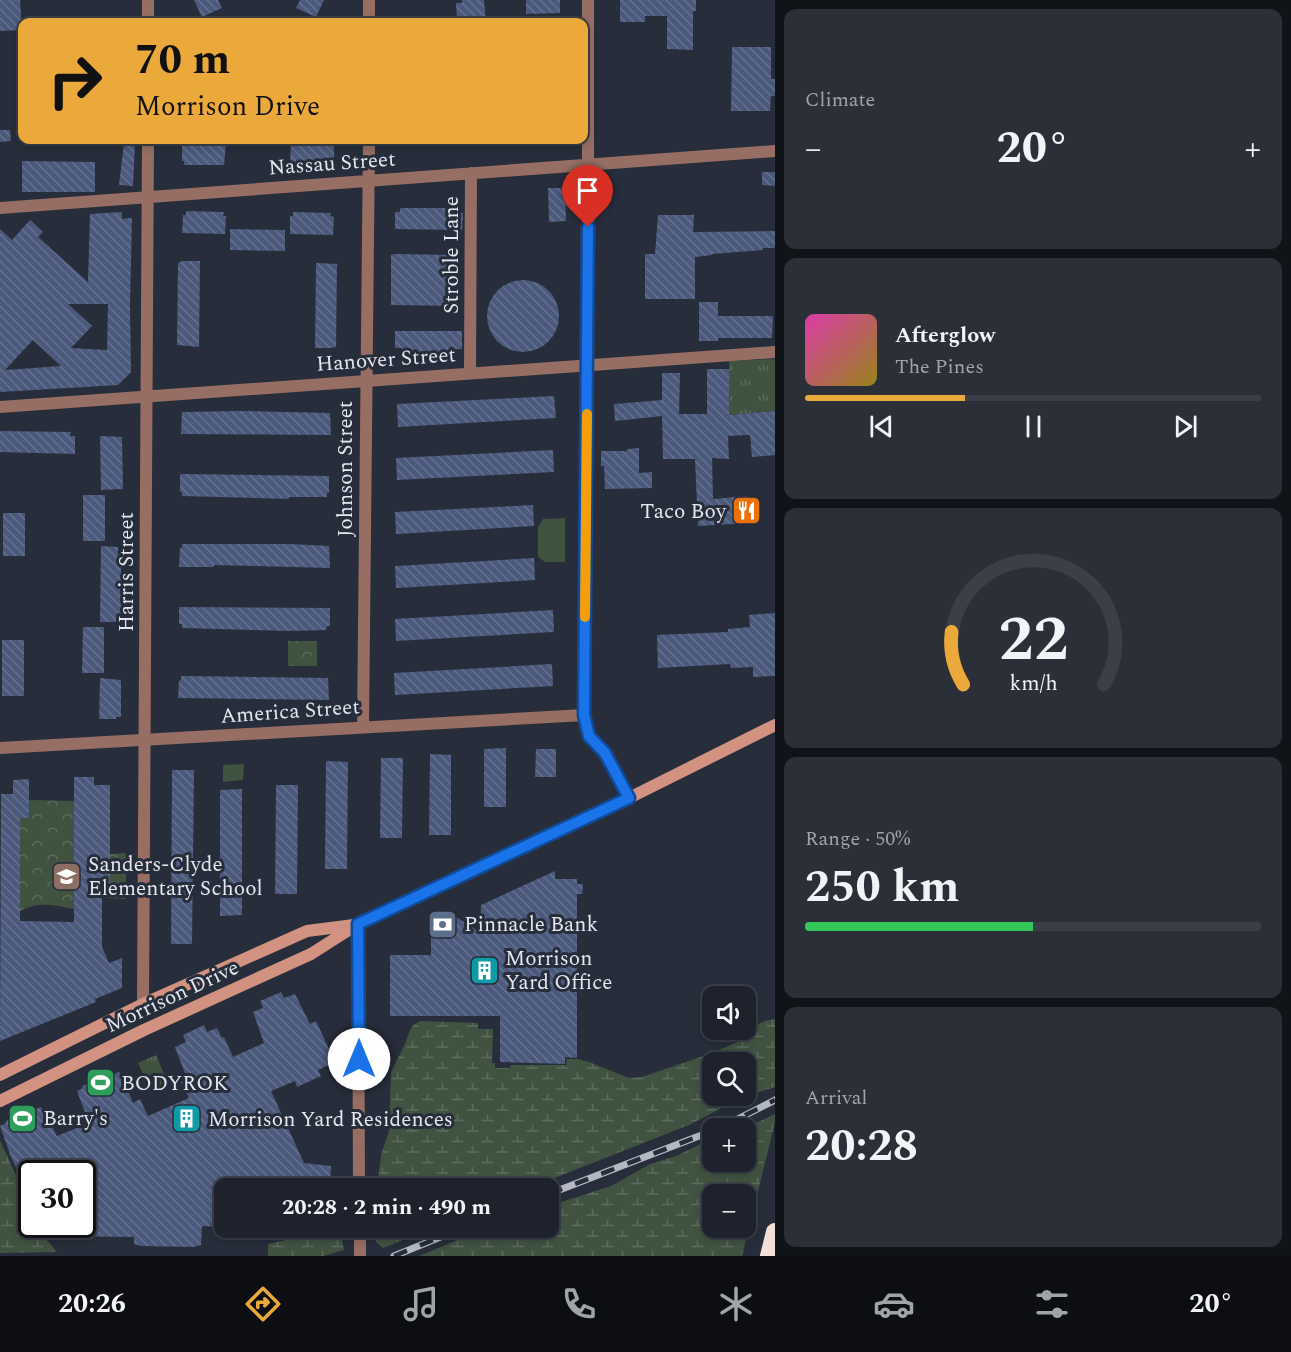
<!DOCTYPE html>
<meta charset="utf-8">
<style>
body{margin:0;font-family:Spectral,serif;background:#2a2f38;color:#f1f3f6;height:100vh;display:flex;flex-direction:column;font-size:22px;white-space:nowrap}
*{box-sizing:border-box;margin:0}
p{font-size:20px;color:#a0a4a9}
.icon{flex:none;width:33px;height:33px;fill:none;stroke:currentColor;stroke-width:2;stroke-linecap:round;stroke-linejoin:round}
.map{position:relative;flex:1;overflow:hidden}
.details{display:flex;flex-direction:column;gap:9px;padding:9px;background:#101318;width:516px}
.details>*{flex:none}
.banner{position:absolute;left:18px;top:18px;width:570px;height:126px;border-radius:12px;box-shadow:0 3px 9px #0003,0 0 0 2px #3b3f48;background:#eca93b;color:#111;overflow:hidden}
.fabs{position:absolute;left:702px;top:986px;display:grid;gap:12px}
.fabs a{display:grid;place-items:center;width:54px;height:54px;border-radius:12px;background:#1d222c;box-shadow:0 3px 9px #0003,0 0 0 2px #3b3f48;font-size:30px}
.speed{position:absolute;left:18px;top:1160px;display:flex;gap:12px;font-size:30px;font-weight:700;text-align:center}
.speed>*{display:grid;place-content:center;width:78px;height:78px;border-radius:50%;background:#1d222c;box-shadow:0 3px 9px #0003,0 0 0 2px #3b3f48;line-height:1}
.speed .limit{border:3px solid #111;border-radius:9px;background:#fff;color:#111}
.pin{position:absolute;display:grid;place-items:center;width:51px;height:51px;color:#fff;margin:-62px -26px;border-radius:50% 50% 50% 0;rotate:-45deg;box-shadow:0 0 6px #0007}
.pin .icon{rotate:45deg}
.me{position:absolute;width:66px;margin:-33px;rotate:0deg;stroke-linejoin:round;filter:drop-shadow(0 0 4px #0008)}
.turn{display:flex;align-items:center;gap:21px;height:126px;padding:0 18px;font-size:27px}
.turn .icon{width:78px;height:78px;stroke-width:2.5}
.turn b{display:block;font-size:42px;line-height:51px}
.big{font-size:45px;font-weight:700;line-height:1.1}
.details .widget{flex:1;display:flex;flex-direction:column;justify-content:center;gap:9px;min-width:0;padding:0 21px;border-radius:12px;background:#2a2f38}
.details .dial{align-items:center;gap:0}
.dial svg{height:156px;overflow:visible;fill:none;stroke:#3b3f48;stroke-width:7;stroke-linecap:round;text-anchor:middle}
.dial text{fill:#f1f3f6;stroke:none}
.song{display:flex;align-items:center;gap:18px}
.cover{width:72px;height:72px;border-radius:9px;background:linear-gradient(135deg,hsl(320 70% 55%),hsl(50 70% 35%))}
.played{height:6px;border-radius:3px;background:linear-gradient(90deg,#eca93b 35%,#3b3f48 35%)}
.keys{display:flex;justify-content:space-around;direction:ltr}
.heat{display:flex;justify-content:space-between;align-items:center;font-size:33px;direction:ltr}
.charge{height:9px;border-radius:4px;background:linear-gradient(90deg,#34c759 50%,#3b3f48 0)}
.trip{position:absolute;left:214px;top:1178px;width:345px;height:60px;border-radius:12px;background:#1d222c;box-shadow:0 3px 9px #0003,0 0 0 2px #3b3f48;font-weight:700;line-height:60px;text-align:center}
.dock{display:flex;height:96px;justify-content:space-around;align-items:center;background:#0c0e12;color:#a0a4a9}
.dock .icon{width:42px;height:42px}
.dock .selected{color:#eca93b}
.dock b{font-size:27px;color:#f1f3f6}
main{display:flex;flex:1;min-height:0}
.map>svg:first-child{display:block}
.grass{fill:url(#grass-tufts)}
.wetland{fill:url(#wetland-marsh);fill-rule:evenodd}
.park{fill:url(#park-crowns)}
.pitch{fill:#405341}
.building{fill:url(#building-back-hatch);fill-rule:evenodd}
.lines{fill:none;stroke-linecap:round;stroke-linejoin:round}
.minor{stroke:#966e63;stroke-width:12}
.secondary{stroke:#d29281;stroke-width:12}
.motorway{stroke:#f4dfd9;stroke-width:18}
.rail-casing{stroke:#b4b8c2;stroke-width:7}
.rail{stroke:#272d3a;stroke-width:4.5;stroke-dasharray:14;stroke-linecap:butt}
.route-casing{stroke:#114b97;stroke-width:15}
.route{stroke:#1a73e8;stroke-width:10}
.slow{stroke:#f59e0b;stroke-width:10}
.labels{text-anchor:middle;stroke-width:6;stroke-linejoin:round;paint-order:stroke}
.street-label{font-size:21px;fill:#e3e7f0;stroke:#272d3a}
.poi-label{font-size:21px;fill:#e3e7f0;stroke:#272d3a;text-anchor:start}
</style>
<main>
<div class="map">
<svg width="775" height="1256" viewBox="0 0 775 1256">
<defs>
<pattern id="grass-tufts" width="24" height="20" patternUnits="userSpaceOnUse" patternTransform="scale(1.5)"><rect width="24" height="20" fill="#405341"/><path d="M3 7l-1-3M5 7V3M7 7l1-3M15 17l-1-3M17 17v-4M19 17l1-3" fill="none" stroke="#5b6c5d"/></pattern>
<pattern id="wetland-marsh" width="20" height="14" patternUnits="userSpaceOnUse" patternTransform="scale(1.5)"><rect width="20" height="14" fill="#405341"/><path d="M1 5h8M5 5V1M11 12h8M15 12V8" fill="none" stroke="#5b6c5d"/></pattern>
<pattern id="park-crowns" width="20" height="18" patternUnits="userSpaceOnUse" patternTransform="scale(1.5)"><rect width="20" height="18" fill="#405341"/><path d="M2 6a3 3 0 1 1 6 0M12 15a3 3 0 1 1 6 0" fill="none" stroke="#5b6c5d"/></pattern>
<pattern id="building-back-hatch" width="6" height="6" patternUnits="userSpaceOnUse" patternTransform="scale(1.5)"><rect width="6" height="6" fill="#4a597c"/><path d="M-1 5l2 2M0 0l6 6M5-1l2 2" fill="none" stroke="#64718f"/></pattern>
</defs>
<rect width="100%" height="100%" fill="#272d3a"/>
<!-- grass -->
<path class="grass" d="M775,359V411L729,415V361Z
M156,1055L168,1083L151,1091L138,1063Z"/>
<!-- wetland -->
<path class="wetland" d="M775,1019V1087L743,1097L689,1125L529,1188H377L381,1155L389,1131L391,1072L405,1044L410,1030L414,1024L421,1021L478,1023V1029H493L492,1063H495V1068H510L511,1065H566L567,1059H578L589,1062L629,1078L642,1077L712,1053L747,1038C751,1025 762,1021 775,1019ZM712,1062H746V1095H712Z
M775,1114V1122L742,1256H419L482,1230L497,1227H549V1206L611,1186L650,1164L676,1156L707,1141L712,1142V1161H746V1128ZM712,1194H746V1227H712Z
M0,1140L31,1209L32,1224H38L45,1238L57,1252L0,1253Z
M376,1227H435L383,1248L376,1242Z
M340,1228L344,1250L324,1256H268V1244Z"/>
<!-- park -->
<path class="park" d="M288,641H317V666H288Z
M29,800L74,801V909C54,905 39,901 20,911V818H29Z
M126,853V899L110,898V854Z"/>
<!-- pitch -->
<path class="pitch" d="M565,518V562H545L538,557V527L543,519Z
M244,764L243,780L223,782V765Z"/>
<!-- building -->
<path class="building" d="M0,0H20L22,30L0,31Z
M194,0H218L222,8L202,17Z
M300,0H324L316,17L296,8Z
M462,0H484L486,22H463V18H457L456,3H462Z
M526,0H560V13L526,14Z
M620,0H696V11H693V50L667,49V16H645V22H620Z
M732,47H771V79H775V96H771L770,111H731Z
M0,130H10L11,141L0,142Z
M124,143L135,144L133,186L119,185Z
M182,143H226L224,165H184V161H182Z
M291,144H334V163L332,166L292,165V162H290Z
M22,161L95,162V192H22Z
M762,172H775V186L762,185Z
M548,188H565L566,221L549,222Z
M400,208H458V212L463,213L462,230L395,229V212H400Z
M186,211L224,212L223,216H226L225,234L182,233L183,215H186Z
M122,212V219L132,218L130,305L131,372L118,385L0,392V229L12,240L30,220L43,232L38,237L88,282L90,214ZM68,304H108L107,350L71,348L92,326ZM33,340L61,366L5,370Z
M293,212L331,213L330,216L334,217L333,235L290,234V216H293Z
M658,215H694L693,232L775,231V248H762L763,250L712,254V255L695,257V299H645V254H655Z
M230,229L285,230V251L230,250Z
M395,254L457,255V306L391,305V255Z
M182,261H200L199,347L177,345L178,263Z
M316,263L337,264L336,347L331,348H315Z
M487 316a36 36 0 1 1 72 0a36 36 0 1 1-72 0Z
M699,302H718V316H773L772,338H718V341H699Z
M395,331H462V349H457V353H401L402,348H395Z
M707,369H729V415L775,411V455L752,457L750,435L728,436L729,459L712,458L713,499L748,496L750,523L698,526L695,459H663L662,416L615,421L614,404L662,400V373H680L679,414H707Z
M554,396L556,418L398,427L397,404Z
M239,411L330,413L331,435L181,434L182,412Z
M0,431L71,432L70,436H75V454L0,452Z
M100,436L122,437L123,489L101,490Z
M639,448V473L652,472V488L605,489L604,466H601V451H627V449Z
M553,450L554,472L397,480L396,458Z
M180,474L329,476V493H327V497H289V499L182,496V492H180Z
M83,495H105V541H83Z
M533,505L534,526L396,534L395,512Z
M3,513H25V556H3Z
M182,544H289L329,546L330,568L214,565V567H179L180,548H182Z
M101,546L118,547V552H121V617H117V622H100Z
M534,558L535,580L396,588L395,566Z
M179,607L330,608V626H327L326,630L289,631L182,628V624H179Z
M553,610L554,632L396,641L395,619Z
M775,613V676L753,677V667L731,668L730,664L658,668L657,635L728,632V629L750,627L749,615Z
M83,627H104V673H82Z
M2,640H24V696H2Z
M552,664L553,686L395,695L394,673Z
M181,676L328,678L329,700L178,698L179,680L181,681Z
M100,678L121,680V717H116V719H99Z
M506,748V807H484V749Z
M536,749H556V777H535Z
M430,754L451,755V835H429Z
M381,758H403L402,838H380Z
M326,761L348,762L347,869H325Z
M172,770H194L192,944H171Z
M74,777H94V785H110V898H102V947L109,963L122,958V988L95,999L96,1002L0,1041L1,794H13V780L29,779V818H20V921L74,922Z
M276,785H298L297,894H275Z
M242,789V915L220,916V790Z
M555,871V879H577V884H583L582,894H577V1058L565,1057V1064L500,1062V1016H390V955H431V927L456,917L480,932L481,905Z
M281,992L284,998L295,994L310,1024L316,1021L335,1062L318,1070L321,1076L297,1087L295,1081L271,1091L304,1163L331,1166L330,1188H225V1227L202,1226L201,1245L194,1247L141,1246L134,1244V1237L49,1236L43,1224H82V1173H32V1201L11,1157L0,1126L6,1123V1121L35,1108L36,1109L41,1107L57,1136L89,1123L77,1091L83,1088L82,1086L119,1072L123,1083H125L133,1103L140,1099L148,1116L189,1098L181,1082L187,1079L175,1047L186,1042L183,1035L204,1025L207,1032L217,1028L222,1038L224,1037L233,1057L264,1043L253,1012L263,1008L260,1001Z"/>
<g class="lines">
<!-- minor -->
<path class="minor" d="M148,0V22
M588,0V364L584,715L589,736L605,753L629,798
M369,22V0
M0,208L775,151
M470,372L471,173
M0,407L775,352
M363,726L369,140
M0,748L584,715
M358,924L359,1188
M143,1004L148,140
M360,1227V1256"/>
<!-- secondary -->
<path class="secondary" d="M0,1075L143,1004L307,931L354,925
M0,1101L144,1030L311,954L358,924L629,798L775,725"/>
<!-- motorway -->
<path class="motorway" d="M769,1256L775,1232"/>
<defs>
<path id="rail" d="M720,1128L775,1100
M549,1194L712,1131
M394,1256L465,1227"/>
</defs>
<!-- rail casing -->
<use href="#rail" class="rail-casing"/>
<!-- rail -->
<use href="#rail" class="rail"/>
</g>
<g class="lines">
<defs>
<path id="route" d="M359,1059L358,924L629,798L605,753L589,736L584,715L588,227"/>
</defs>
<!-- route casing -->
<use href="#route" class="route-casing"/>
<!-- route -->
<use href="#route" class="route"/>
<!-- slow -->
<path class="slow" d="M585,617L587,414"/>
</g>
<!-- icons -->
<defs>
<symbol id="restaurant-square" viewBox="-11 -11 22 22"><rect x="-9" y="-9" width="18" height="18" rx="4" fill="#e8710a" stroke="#272d3a"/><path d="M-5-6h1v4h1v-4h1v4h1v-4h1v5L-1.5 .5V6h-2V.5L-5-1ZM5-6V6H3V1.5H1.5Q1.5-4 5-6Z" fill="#fff"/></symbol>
<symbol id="school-square" viewBox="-11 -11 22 22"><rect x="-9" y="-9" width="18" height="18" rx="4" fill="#8d6e63" stroke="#272d3a"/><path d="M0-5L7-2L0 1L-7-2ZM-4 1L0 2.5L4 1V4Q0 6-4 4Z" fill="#fff"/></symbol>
<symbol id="bank-square" viewBox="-11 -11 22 22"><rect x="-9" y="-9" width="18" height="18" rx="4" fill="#5c6f8a" stroke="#272d3a"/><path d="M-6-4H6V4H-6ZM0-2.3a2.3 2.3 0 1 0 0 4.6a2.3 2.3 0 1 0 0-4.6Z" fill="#fff"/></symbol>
<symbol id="building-square" viewBox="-11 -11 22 22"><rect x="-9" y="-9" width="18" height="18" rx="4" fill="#0f9aa8" stroke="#272d3a"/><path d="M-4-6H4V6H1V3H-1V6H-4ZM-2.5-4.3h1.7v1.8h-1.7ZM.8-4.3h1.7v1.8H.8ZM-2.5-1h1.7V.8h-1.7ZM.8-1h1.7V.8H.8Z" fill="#fff"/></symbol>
<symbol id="stadium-square" viewBox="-11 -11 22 22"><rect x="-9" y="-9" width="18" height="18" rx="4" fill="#2e9e5b" stroke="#272d3a"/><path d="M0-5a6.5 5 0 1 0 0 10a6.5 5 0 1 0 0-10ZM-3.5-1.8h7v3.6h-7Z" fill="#fff"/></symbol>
</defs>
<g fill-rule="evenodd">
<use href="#restaurant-square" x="730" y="494" width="33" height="33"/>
<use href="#school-square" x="50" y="860" width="33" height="33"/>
<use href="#bank-square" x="426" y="908" width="33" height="33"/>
<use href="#building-square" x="468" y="954" width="33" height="33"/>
<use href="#stadium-square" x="84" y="1066" width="33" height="33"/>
<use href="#stadium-square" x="6" y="1102" width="33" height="33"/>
<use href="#building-square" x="170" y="1102" width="33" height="33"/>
</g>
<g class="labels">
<!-- street labels -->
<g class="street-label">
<text transform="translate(332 163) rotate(-4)" y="7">Nassau Street</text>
<text transform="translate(451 255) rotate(-90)" y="7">Stroble Lane</text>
<text transform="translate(386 359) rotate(-4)" y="7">Hanover Street</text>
<text transform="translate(345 469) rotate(-90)" y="7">Johnson Street</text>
<text transform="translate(126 572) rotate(-90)" y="7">Harris Street</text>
<text transform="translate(290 711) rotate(-4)" y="7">America Street</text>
<text transform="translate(172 996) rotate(-25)" y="7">Morrison Drive</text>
</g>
<!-- poi labels -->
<g class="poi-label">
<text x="726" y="518" text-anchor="end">Taco Boy</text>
<text x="88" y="871">Sanders-Clyde<tspan x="88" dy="24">Elementary School</tspan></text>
<text x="464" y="931">Pinnacle Bank</text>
<text x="505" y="965">Morrison<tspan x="505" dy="24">Yard Office</tspan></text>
<text x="121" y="1090">BODYROK</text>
<text x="43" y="1125">Barry's</text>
<text x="208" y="1126">Morrison Yard Residences</text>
</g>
</g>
</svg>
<div class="fabs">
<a><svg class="icon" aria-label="sound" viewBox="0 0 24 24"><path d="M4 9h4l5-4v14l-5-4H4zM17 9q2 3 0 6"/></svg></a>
<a><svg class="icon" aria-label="search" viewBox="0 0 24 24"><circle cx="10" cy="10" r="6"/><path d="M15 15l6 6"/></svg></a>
<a>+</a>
<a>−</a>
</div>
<div class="speed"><div class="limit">30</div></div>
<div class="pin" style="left:588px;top:227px;background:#d93025"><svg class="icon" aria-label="arrive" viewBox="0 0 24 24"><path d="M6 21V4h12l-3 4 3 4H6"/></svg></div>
<svg class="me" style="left:359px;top:1059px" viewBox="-20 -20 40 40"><circle r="19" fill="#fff"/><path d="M0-13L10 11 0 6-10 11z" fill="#1a73e8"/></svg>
<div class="trip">20:28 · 2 min · 490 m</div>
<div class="banner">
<div class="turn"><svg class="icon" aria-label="right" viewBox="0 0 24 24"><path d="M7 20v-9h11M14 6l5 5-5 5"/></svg><div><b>70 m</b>Morrison Drive</div></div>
</div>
</div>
<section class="details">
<div class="widget"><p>Climate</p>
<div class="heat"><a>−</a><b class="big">20°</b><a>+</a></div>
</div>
<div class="widget">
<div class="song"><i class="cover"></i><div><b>Afterglow</b><p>The Pines</p></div></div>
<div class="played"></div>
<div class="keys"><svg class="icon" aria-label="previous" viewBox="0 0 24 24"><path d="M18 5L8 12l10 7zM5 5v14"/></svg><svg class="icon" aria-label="pause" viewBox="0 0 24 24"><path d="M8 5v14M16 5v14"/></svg><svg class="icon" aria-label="next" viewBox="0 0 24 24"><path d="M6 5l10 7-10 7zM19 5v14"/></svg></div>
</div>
<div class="widget dial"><svg viewBox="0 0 100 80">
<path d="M14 69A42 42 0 1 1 86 69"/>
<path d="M14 69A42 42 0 0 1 8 42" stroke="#eca93b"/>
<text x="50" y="56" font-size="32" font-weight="700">22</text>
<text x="50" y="72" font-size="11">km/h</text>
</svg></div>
<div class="widget"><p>Range · 50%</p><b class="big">250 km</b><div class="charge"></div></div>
<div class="widget"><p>Arrival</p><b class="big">20:28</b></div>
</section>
</main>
<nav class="dock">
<b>20:26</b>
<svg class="icon selected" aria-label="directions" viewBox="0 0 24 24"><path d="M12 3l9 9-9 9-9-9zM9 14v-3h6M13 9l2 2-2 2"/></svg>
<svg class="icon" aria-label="music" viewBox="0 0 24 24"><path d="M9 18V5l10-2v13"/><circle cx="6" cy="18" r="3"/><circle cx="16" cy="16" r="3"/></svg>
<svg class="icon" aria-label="phone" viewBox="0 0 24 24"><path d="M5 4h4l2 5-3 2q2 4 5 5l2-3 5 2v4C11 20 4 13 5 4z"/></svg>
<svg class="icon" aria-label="climate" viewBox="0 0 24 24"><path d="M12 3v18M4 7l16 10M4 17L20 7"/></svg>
<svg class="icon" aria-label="car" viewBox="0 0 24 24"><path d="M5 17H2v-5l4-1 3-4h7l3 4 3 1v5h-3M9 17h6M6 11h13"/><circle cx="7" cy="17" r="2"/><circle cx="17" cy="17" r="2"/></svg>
<svg class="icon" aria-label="filters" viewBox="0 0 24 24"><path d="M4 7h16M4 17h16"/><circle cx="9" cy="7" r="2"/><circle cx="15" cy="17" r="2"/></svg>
<b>20°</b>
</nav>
